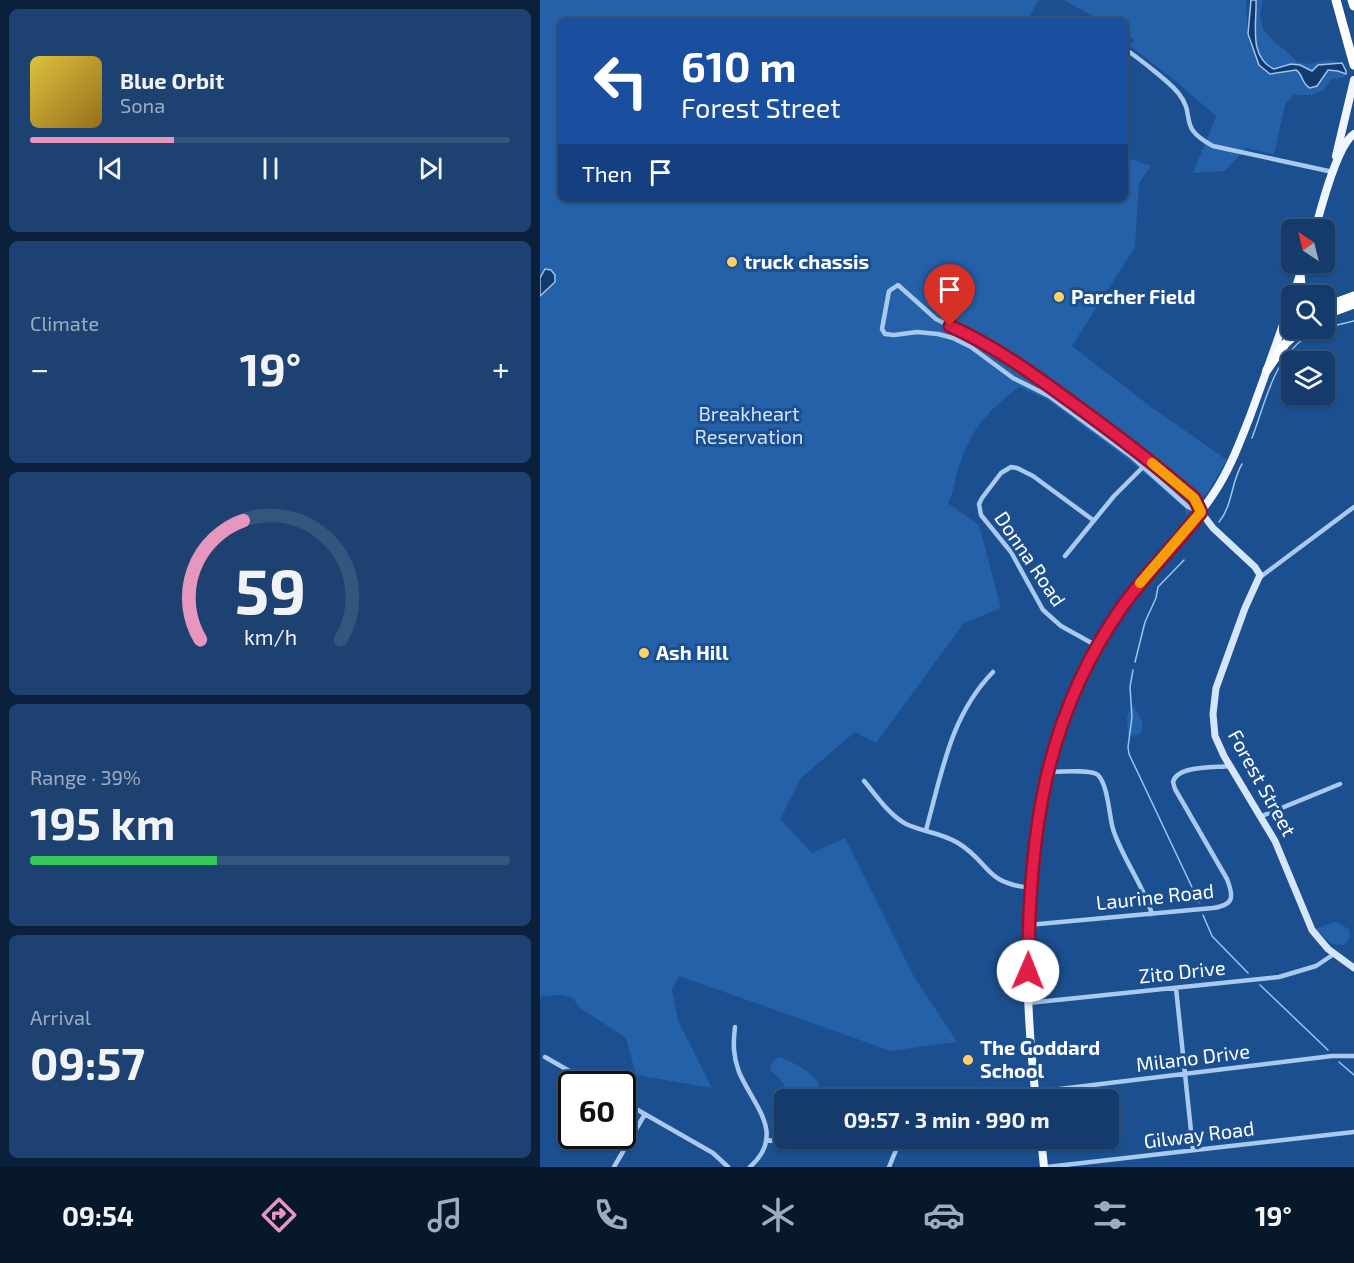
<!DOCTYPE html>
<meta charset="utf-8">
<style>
body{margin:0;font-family:"Exo 2",sans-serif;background:#1d4271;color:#f1f3f6;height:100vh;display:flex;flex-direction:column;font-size:22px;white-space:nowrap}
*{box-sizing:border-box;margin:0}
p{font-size:20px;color:#9dadc1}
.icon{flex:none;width:33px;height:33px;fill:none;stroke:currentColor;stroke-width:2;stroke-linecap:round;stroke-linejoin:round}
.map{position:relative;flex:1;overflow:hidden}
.sheet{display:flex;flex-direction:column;gap:9px;padding:9px;background:#0b203b;width:540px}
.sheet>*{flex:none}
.banner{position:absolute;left:18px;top:18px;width:570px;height:183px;border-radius:9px;box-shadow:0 2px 4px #0004,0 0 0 2px #33557e;background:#1a4fa0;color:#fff;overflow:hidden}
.needle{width:39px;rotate:325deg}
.buttons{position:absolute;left:741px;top:219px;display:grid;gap:12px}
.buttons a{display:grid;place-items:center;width:54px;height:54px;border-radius:9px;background:#143b6b;box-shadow:0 2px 4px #0004,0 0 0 2px #33557e;font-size:30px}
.speed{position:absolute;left:18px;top:1071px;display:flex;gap:12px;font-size:30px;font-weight:700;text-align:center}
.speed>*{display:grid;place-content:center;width:78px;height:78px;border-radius:50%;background:#143b6b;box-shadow:0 2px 4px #0004,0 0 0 2px #33557e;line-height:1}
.speed .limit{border:3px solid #111;border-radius:9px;background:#fff;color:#111}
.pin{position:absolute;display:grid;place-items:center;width:51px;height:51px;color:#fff;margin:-62px -26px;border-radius:50% 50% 50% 0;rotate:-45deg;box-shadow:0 0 6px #0007}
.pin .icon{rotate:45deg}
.me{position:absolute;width:66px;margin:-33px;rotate:1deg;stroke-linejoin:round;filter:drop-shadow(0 0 4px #0008)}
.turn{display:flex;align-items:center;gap:21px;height:126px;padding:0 24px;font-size:27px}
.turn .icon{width:78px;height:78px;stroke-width:2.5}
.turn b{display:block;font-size:42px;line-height:51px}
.then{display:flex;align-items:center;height:57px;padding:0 24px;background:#0003;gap:12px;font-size:22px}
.big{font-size:45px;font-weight:700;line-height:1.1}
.sheet .card{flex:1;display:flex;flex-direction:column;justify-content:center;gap:9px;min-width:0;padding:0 21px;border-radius:9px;background:#1d4271}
.sheet .dial{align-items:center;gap:0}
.dial svg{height:156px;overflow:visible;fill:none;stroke:#33557e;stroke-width:7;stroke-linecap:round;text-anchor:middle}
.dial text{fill:#f1f3f6;stroke:none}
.song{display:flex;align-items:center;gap:18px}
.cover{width:72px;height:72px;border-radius:9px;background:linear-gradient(135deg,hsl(50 70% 55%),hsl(40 70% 35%))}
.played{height:6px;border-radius:3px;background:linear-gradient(90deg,#e797bd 30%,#33557e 30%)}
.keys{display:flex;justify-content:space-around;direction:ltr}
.heat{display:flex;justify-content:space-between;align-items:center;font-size:33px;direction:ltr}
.charge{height:9px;border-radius:4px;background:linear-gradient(90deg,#34c759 39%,#33557e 0)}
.trip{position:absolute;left:234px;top:1089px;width:345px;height:60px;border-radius:9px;background:#143b6b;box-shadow:0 2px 4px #0004,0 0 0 2px #33557e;font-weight:700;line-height:60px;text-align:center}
.tabs{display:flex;height:96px;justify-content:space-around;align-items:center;background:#08182b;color:#9dadc1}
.tabs .icon{width:42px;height:42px}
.tabs .active{color:#e797bd}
.tabs b{font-size:27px;color:#f1f3f6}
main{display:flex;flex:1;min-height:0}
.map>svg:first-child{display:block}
.green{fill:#2461a8}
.water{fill:#123a6d;stroke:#9cc4f0;stroke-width:1.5}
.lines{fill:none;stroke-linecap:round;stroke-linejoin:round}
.stream{stroke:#9cc4f0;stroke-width:1.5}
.street{stroke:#a9c9ee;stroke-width:4.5}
.secondary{stroke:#d6e6fa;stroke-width:7}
.primary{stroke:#f0f6ff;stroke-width:8}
.highway{stroke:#fff;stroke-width:9}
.route-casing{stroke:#92132f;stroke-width:15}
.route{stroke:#e11d48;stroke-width:10}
.slow{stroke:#f59e0b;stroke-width:10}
.poi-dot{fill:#ffd166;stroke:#1b4f8f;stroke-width:2}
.labels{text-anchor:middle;stroke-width:6;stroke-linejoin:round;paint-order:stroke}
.poi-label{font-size:20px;font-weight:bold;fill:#fff;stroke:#1b4f8f;text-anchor:start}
.park-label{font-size:20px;fill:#cfe3fa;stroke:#1b4f8f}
.street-label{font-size:20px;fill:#fff;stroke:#1b4f8f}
</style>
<main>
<section class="sheet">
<div class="card">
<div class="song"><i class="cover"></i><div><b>Blue Orbit</b><p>Sona</p></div></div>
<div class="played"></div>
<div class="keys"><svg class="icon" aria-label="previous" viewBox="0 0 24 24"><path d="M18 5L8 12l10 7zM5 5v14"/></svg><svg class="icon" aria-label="pause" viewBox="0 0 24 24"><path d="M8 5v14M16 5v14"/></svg><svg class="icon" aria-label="next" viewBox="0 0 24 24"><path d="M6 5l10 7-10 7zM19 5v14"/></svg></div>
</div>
<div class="card"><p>Climate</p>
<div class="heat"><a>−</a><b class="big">19°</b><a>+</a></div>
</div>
<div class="card dial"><svg viewBox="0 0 100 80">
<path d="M14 69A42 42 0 1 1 86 69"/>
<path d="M14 69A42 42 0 0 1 36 8" stroke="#e797bd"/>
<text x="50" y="56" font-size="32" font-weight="700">59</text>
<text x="50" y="72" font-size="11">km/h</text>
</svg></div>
<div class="card"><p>Range · 39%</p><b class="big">195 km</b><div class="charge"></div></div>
<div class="card"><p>Arrival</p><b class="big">09:57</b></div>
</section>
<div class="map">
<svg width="814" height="1167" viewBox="0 0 814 1167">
<rect width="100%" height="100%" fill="#1b4f8f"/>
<!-- green -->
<path class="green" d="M0,0H499L486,21H21V198H585V157L611,166L599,183L595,247L532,346L607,404L687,460L667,493L646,516L645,508L590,461L508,400L479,387C449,410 433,426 420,463C415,476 415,491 408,503L439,525L461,608L424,623L336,743L315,732L261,778L240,819L272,853L305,838L373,975L417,1042L351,1051L139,976L132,989L138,1021L172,1088L96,1075L86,1038L39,1007L33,998L22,995L2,996L0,999Z
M524,0H706L708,39L718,61L736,74L756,70C763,75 762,84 770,88L777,86L788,70L798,71L806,74L804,77L790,80C785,95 768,97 754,94L745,105L734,154L706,148L685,171L653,173L676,116L638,83L589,45L595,40L585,34V21H561Z
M716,0H723L720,16L723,29L734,42L745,50L757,62L768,64L789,60L802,63L776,68L772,71L760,65L751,64L734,69C708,56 717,24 716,0Z
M594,706L602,721V731L598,735L588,736L587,717L591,707Z
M795,922L809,929L810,937L804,945L792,944L775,929Z
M238,1057C249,1060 282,1075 279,1090C278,1094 276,1096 275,1099H264L260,1096L249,1094L241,1080L230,1070L232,1063Z"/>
<!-- water -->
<path class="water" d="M711,0H716C717,24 708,57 734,69L751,64L760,65L772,71L778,65L802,63L806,71V74L798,71L788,70L777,86L770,88C761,84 764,75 756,70L730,74L719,65L708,34Z
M5,269L11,270L15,275V282L0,296V278Z"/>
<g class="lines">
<!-- stream -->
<path class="stream" d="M712,438C725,404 733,359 766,337C780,328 798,325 814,321
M679,522C693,505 691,482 702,464
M595,662L605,622L616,598L618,587L644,560
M593,670L590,687L592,717L588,747L589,754L659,902
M663,915L672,936L708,973
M720,985L788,1050
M799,1062L814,1075"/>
<!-- street -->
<path class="street" d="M585,49C597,57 631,83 639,94C657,117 636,126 673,146L793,172
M358,285L396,319L450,346L486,368L570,430L654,498L658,503L661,512L648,507L592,457L509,396L473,378L431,347L413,338L398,334L377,332L354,335L345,334L342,329L349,291Z
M553,520L493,476L477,468L471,467L461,473L442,498L439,504L441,515L471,552L503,610L521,626L557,646
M525,556L574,496L603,467
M719,578L814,507
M507,772C518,772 550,769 558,775C568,785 569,815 573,829C582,858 603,884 612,914
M324,781C336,795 349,815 366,824C383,832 402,833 418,843C451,863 443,883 491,888
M722,816L800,784
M386,830C402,773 410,716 453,672
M488,925L673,908C694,905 694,897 687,879L635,789L633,782C637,765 675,768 690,766
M636,988L653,1150
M488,1003L739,977L776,966L794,954
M195,1027C193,1043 193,1056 199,1072C213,1105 247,1134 210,1167
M5,1057L52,1084
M495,1092L792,1056H814
M82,1101L173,1153L188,1167
M226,1140L243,1142L261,1138
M74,1167L105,1114
M349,1167L361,1138
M507,1167L814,1132"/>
<!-- secondary -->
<path class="secondary" d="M661,512L673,528L715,567L720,575L705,608L676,688L673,714L675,736L684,756L735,841L772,930L788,949L814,968"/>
<!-- primary -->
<path class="primary" d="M796,156L814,80
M775,230C781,208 797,145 814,134
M753,296L764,262
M496,1100C480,955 479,796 548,664C564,631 585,601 608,573C631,547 655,522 674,493C690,469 699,444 709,419C724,379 738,339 752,299
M501,1138L504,1167"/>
<!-- highway -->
<path class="highway" d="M796,0L814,65
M812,0L814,6
M760,273L761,286L764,296
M784,307L814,296
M747,311L752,315
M784,315L814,304
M727,370L745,344L762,328"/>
</g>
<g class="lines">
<defs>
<path id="route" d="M410,326C457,347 497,377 538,407C578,436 617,466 654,498L661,512C636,545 606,573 582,607C503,720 489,837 488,971"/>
</defs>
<!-- route casing -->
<use href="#route" class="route-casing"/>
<!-- route -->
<use href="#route" class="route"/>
<!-- slow -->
<path class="slow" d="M600,583L661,512L654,498L612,463"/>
</g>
<!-- markers -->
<g class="poi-dot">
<circle cx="192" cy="262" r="6"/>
<circle cx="519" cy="297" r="6"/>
<circle cx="104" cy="653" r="6"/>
<circle cx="428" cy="1060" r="6"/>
</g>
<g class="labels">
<!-- poi labels -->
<g class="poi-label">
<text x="204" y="269">truck chassis</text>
<text x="531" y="304">Parcher Field</text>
<text x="116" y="660">Ash Hill</text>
<text x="440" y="1055">The Goddard<tspan x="440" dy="23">School</tspan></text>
</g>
<!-- park labels -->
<g class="park-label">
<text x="209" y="421">Breakheart<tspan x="209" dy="23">Reservation</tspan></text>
</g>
<!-- street labels -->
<g class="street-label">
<text transform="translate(490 559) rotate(56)" y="7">Donna Road</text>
<text transform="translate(722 783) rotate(61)" y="7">Forest Street</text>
<text transform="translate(615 897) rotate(-6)" y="7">Laurine Road</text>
<text transform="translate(642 972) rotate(-6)" y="7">Zito Drive</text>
<text transform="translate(653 1058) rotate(-7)" y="7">Milano Drive</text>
<text transform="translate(659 1135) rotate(-7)" y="7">Gilway Road</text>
</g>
</g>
</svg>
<div class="buttons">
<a><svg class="needle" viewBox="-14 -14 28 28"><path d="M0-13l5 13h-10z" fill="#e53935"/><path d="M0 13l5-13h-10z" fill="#9dadc1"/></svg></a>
<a><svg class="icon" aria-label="search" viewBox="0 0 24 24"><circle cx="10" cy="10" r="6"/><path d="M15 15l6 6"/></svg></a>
<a><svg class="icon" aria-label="layers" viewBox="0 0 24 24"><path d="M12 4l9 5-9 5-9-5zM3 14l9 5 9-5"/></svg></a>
</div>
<div class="speed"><div class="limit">60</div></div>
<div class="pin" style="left:410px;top:326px;background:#d93025"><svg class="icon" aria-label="arrive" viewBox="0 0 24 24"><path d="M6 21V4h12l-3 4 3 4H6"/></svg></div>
<svg class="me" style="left:488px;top:971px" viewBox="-20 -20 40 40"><circle r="19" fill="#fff"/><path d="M0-13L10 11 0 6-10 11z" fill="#e11d48"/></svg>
<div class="trip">09:57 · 3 min · 990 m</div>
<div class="banner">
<div class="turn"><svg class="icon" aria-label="left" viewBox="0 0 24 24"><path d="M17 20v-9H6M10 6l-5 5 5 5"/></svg><div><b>610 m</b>Forest Street</div></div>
<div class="then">Then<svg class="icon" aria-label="arrive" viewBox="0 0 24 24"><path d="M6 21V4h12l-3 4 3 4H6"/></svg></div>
</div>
</div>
</main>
<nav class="tabs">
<b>09:54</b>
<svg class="icon active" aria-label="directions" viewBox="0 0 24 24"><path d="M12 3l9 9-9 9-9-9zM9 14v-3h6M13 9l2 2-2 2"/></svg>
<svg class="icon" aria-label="music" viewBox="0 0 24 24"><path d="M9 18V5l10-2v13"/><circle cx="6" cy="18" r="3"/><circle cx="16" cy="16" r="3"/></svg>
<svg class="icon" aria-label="phone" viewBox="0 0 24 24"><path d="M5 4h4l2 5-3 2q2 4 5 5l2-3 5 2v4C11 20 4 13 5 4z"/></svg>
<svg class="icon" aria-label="climate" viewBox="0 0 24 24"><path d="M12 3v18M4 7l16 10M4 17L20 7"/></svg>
<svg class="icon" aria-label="car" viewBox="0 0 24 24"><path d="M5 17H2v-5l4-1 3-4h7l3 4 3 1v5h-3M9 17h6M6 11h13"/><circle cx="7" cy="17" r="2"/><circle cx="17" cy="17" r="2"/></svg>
<svg class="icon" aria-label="filters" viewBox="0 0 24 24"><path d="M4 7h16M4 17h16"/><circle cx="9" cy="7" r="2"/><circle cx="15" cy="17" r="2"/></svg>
<b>19°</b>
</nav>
